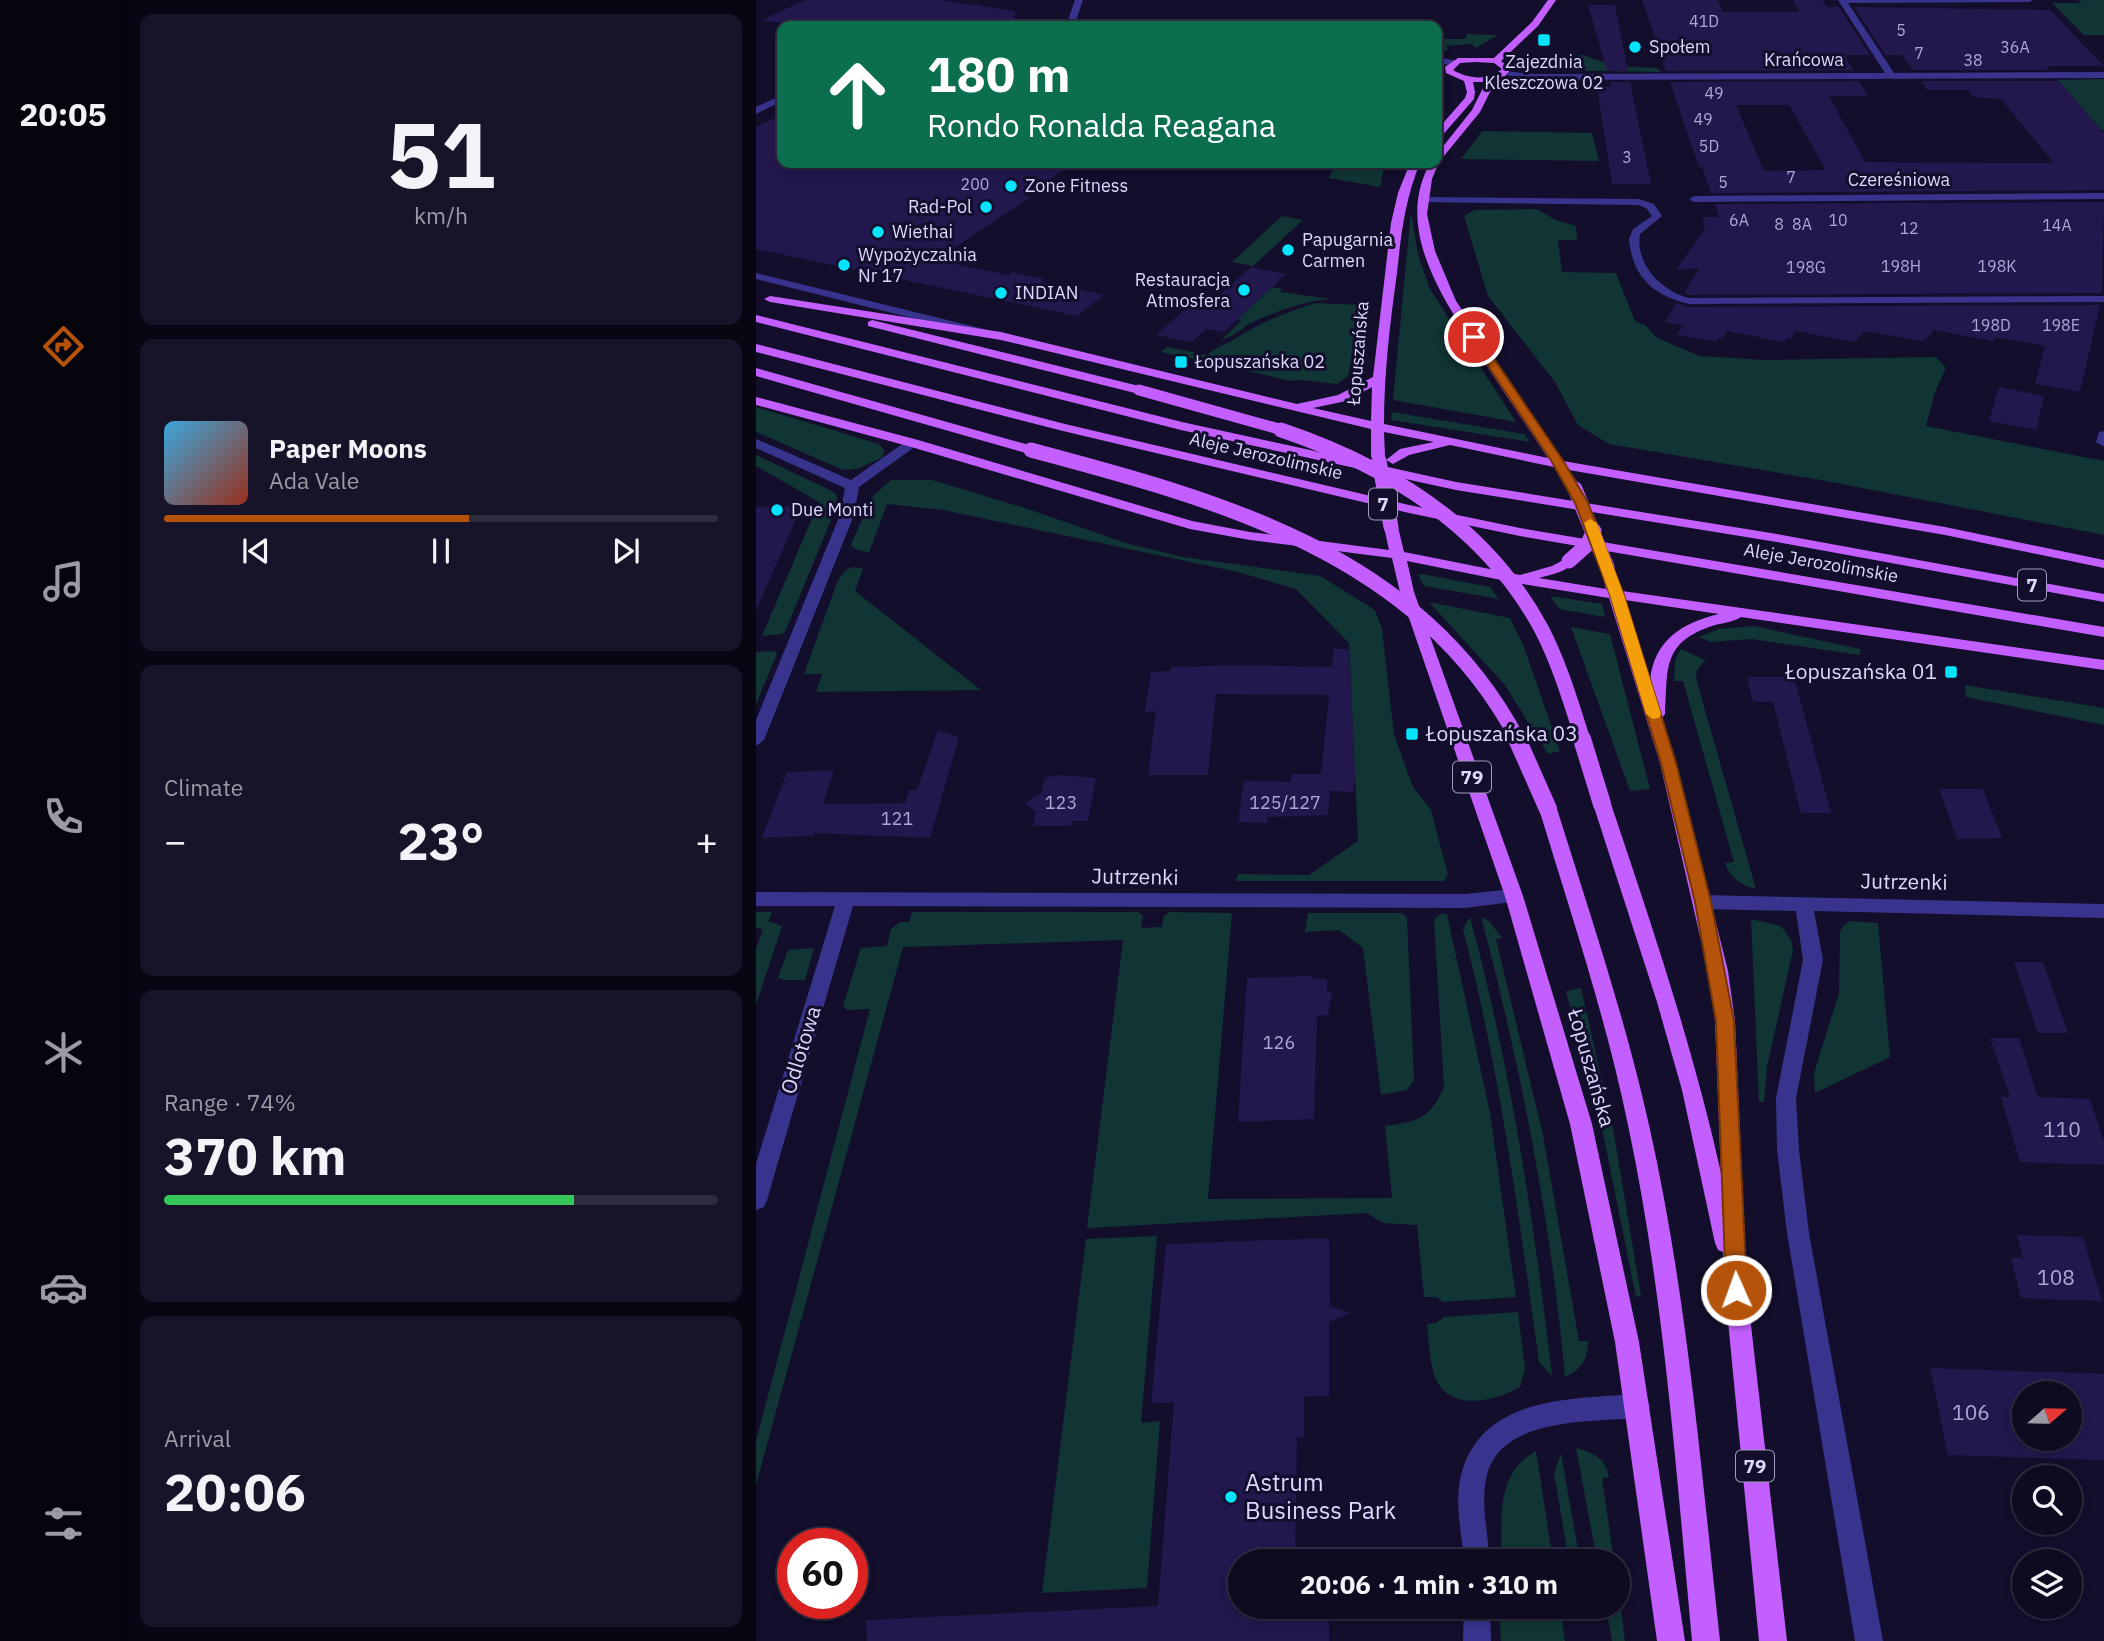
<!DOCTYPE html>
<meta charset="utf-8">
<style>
body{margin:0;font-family:"IBM Plex Sans",sans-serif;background:#171329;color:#f1f3f6;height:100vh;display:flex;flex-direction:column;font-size:26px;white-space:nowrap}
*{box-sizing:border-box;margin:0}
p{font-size:23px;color:#9b9aa5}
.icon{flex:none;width:38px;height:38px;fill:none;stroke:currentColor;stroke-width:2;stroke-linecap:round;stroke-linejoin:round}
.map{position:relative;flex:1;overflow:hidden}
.details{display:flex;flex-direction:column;gap:14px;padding:14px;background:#080612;width:630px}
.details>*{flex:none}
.guide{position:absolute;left:21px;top:21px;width:665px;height:147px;border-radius:14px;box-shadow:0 4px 10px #0003,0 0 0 2px #2e2b3e;background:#0b6e4f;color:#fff;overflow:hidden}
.needle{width:46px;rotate:70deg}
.buttons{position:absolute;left:1256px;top:1381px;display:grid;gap:14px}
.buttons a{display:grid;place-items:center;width:70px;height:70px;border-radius:50%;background:#0e0a20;box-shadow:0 4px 10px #0003,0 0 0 2px #2e2b3e;font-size:35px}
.speed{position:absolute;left:21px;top:1528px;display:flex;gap:14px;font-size:35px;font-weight:700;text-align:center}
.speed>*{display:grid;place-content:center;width:91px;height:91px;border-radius:50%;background:#0e0a20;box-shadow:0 4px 10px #0003,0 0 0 2px #2e2b3e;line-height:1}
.speed .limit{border:10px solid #d22;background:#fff;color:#111}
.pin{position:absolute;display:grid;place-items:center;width:60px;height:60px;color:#fff;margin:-30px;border:4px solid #fff;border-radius:50%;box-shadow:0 2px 7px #0007}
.me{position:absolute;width:77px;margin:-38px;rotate:358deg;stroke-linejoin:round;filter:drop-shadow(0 0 5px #0008)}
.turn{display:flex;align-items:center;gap:24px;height:147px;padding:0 35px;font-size:32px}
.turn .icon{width:91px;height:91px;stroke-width:2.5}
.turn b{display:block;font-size:49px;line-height:60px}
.big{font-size:52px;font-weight:700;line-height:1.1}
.details .card{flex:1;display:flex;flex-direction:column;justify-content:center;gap:10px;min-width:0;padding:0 24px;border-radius:14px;background:#171329}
.details .dial{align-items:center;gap:0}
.dial b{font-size:91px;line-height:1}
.song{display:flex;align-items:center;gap:21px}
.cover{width:84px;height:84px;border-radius:10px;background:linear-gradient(135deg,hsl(200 70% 55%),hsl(10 70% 35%))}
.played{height:7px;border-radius:4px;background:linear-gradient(90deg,#b45309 55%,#2e2b3e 55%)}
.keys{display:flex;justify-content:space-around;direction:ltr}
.heat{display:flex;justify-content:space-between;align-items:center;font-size:38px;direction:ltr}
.charge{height:10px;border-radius:5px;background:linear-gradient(90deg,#34c759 74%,#2e2b3e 0)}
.trip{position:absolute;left:472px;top:1549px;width:402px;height:70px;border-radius:35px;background:#0e0a20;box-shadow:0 4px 10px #0003,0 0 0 2px #2e2b3e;font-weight:700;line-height:70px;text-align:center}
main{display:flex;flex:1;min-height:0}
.menu{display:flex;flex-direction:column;width:126px;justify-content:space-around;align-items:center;background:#06040d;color:#9b9aa5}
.menu .icon{width:49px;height:49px}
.menu .current{color:#b45309}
.menu b{font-size:32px;color:#f1f3f6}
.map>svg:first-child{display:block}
.green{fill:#103534}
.building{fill:#23184e;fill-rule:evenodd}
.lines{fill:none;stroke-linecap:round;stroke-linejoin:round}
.minor{fill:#38348e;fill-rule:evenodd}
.major{fill:#c45fff;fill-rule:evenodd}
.major-bridge-far2{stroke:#c45fff;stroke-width:11}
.major-bridge-far1{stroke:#c45fff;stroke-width:15}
.major-bridge{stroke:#c45fff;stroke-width:18}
.route{fill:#b45309;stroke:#753606;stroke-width:2}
.slow{fill:#f59e0b}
.poi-dot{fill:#04e4ff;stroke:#130e2b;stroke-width:2.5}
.labels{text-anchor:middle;stroke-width:6;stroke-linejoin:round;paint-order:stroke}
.far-number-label{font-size:16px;fill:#aea8d3}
.far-poi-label{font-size:18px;fill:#dcd8ff;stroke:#130e2b;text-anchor:start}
.far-street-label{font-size:18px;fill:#dcd8ff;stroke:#130e2b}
.number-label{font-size:18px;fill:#aea8d3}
.shield{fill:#130e2b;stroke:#a09bbf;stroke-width:2}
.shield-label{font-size:19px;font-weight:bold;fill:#dcd8ff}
.poi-label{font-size:21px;fill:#dcd8ff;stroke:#130e2b;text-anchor:end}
.street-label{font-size:21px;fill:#dcd8ff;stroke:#130e2b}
.near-number-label{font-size:21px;fill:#aea8d3}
.near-poi-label{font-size:24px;fill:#dcd8ff;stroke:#130e2b;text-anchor:start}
</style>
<main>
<nav class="menu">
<b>20:05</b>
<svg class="icon current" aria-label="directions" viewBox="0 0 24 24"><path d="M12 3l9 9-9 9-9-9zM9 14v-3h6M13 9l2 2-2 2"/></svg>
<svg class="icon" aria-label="music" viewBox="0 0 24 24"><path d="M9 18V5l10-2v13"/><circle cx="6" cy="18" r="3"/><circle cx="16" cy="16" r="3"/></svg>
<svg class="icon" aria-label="phone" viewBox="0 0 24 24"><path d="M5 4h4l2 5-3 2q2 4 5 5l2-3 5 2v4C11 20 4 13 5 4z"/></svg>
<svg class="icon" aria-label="climate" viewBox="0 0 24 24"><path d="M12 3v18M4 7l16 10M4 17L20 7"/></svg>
<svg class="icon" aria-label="car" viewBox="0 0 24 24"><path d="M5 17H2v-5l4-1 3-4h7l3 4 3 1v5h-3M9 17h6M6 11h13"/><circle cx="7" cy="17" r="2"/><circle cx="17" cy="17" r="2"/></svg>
<svg class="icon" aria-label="filters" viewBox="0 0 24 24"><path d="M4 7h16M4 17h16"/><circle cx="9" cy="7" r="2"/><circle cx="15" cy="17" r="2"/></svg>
</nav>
<section class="details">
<div class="card dial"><b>51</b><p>km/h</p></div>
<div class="card">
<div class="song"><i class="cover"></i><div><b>Paper Moons</b><p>Ada Vale</p></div></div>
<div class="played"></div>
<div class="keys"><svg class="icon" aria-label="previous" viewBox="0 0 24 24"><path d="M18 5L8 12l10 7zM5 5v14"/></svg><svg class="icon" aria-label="pause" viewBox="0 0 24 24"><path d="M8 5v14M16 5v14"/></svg><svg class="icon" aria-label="next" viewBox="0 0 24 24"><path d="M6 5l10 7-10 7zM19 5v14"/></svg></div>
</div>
<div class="card"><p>Climate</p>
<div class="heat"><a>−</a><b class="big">23°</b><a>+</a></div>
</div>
<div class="card"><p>Range · 74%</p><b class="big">370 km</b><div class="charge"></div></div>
<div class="card"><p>Arrival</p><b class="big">20:06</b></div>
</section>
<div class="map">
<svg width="1348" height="1641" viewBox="0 0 1348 1641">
<rect width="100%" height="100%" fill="#130e2b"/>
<!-- green -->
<path class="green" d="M1321,0H1348V35H1328L1296,3H1327Z
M711,34L742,35L720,48L716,44L690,46L692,50L681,52V39H709Z
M793,55H827L859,66L901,68L905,72L780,70Z
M1348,79V130H1345L1302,80Z
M726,131L836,133L843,161L705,159Z
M580,163H629L624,187L573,178Z
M780,209L800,220L820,226L821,240H802L806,272L860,273L879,321L889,325L901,338L944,356L1009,360L1180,357L1190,368L1179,392L1170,426L1348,461V535L1065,480L853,444L822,425L799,382L732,296L708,216L719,210Z
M655,212L662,255L674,289L760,422L637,400Z
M526,216L547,220L497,266L476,262Z
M516,287L526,289L524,292L575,299C550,301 523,310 499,321C487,326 477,338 465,340L485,321L482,319Z
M559,303L605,305L592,376L581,384L545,380L536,381L405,352L411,347L451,355C460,347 469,345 479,339C504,322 530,313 559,303Z
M0,407L123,444L128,450L127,457L101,469L87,470L0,432Z
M636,412L768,434L774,442L635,420Z
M0,455L76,491L81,496V505L30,630L26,634L6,636L63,502L0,466Z
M135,480H176L269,508L373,544L427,557L564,576L619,610L626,629L638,735L657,787L675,810L692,875L688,881H480L482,874L553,875L602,841L593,643L540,589L482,572L187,510L131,504L113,553L97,548L95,544L117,496Z
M96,567L107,568L99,591L225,690L60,692L66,674H48L82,580L89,571Z
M666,574L734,587L743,599L668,586L662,575Z
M794,596L846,604L849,617L803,609Z
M673,602L754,618L767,644L804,751L792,754L749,685Z
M998,626L1104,649V655L995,639L955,642L943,637L963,629Z
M815,627L854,634L894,789L874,791Z
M925,649L949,660L940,672L941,682L1000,889C985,885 974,878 969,863L978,862L927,681H918L919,660Z
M18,651L21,654L0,704V652Z
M1209,685L1348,708V725L1210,697Z
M0,912H16L12,921L26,926L0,1005V949L7,929L0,928Z
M156,912H382L387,916L385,928L406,927L408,916L413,912L476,913L452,1199L636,1198L629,1126C661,1122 675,1118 688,1087L678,920L684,914H691L734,1113L760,1297L687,1302L680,1297H668L661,1225L627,1223L611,1213L331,1228L367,940L147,947L0,1485V1441L114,1009L91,1010L87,1006L105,948L131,946L135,929L144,922H153Z
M552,913H646L651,918L658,1080L651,1090L625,1095L607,948L583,930L549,932Z
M714,917C755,1068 778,1221 796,1376L783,1362C763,1217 744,1071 707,929Z
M725,917L733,921L746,938L740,939L787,1135L823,1341H832C832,1359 826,1369 809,1377C795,1222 765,1067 725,917Z
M995,919L1025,926L1035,940L1037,950L1011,1067L1008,1102H1003Z
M1094,921L1122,923L1134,1057L1059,1093L1058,1073L1083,993L1084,932L1087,926Z
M58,948L49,980H28L22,978L32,950Z
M825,988L858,1134L885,1296L880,1297L848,1138L810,991Z
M401,1236L385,1423L404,1421L391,1588L286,1593L330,1239Z
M762,1312L769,1369L764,1387C737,1402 690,1413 678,1374C673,1358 673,1340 671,1324L680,1323L688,1317Z
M820,1448C836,1452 850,1458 853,1477L846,1478L858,1561H841Z
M780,1451L797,1561H745C747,1518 738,1475 780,1451Z
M805,1453L824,1561H813L798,1474Z
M863,1593L869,1641H856L850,1607L863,1606Z
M743,1607H804L809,1641H745Z"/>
<!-- building -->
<path class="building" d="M49,0H185L259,11L258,26H48L6,20Z
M886,0H962L967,12H1043L1037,0H1066L1071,7H1083L1114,55H1089L1097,70L910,71Z
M832,5H859L872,71H851Z
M1098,7L1294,10L1348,66H1290L1293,70H1157L1146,55H1129Z
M1103,81L1112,96H1073L1109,162L1246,163H1298L1245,99L1217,97L1213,90H1171L1165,81H1303L1348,133V190L955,193L946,167H943L914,82ZM980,105H1033L1070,170L1008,171Z
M854,82H874L895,184H856L841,87H856Z
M26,114V163H265L307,170L270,196L275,197L180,260L252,275L256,272L288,279L285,282L348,295L321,316L0,249V127Z
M1348,202L1346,293L933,295L928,293L944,268L920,270L949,228L946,217H963L959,204Z
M495,267L530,274L468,332L450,329L436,342L400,335L434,305L449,308Z
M921,303L933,307L1344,305L1324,392L1279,384L1289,346L1239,337L1238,341L1177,330L1173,338L1169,337L1168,341L1109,331L1099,342L1039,331L1035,339L1031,338L1028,342L971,331L966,339L962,338L960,342L921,335L927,326L909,322Z
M1243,387L1288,396L1280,430L1233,421Z
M46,506L0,610V507Z
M578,649H593L599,775L597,792L574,791L572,815L511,817V823L482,822L488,781L535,782L536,774H565L573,695L460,694L452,775H392L400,711L389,712L395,672L415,671V667L484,665L576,667Z
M991,677H1038L1075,813H1045L1017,702H997Z
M182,730L203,737L174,838L58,833L57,836L6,838L31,772L78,770L67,804L149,803L153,790H161Z
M303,775L340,778L332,821H316L315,826H277L280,812L268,803L285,793L289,778Z
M1183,789H1227L1246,838L1201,839Z
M1258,962H1287L1312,1033H1282Z
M557,976V979H571V992H576L572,1015L561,1016L558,1119L482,1122L491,978Z
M1234,1038H1263L1282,1097L1334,1099L1348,1142V1165L1264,1162L1245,1097H1254Z
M1261,1235L1327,1237L1346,1301L1265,1298L1255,1258H1267Z
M573,1238L574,1306L594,1313L573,1322V1396L548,1397V1437H541L539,1557H545V1561H485V1606H573V1641H111L110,1620L402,1606L418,1402L395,1403L410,1244Z
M1174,1368L1348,1374V1460L1192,1455ZM1269,1393H1314V1438H1269Z"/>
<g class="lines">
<!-- minor -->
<path class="minor" d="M319,0H327L318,26H310Z
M1082,0H1277L1273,2L1092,3L1138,73L1348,72V78L778,80L744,74L748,71L778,74L1129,73Z
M681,57L701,61L702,63L698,66L681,63Z
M26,95V101L0,114V107Z
M1348,193V199L938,202L933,199L938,196Z
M667,197L883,199L898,204L906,216L884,234C879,265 906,291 933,298L1348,296V302L933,304C897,295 877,278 873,239L877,229L896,216L890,208L882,205L663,202L662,200Z
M0,273L228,329L230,331L224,335L0,279Z
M1348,431V446H1347L1340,442L1343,432Z
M0,439L95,480L152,440L157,439L164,443L103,487L98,515L8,740L0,746V720L84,515L89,488L0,448Z
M758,889L764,891L767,896L764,901L709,908L97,906L11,1200L8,1207L0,1210V1164L79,906H0V892L709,894Z
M947,895L1348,904V918L1058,911L1067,960L1040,1098L1043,1150L1053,1233L1127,1641H1099L1031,1233L1021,1150L1020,1098L1047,960L1040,911L947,909L940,907L938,902L940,897Z
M882,1394L891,1398L894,1406L891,1414L882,1418C836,1422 745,1417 731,1475C724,1502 732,1534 734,1561H708C706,1534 698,1502 705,1475C726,1395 816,1399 882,1394Z
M708,1606H734L735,1641H707Z"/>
<!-- major -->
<path class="major" d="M792,0H800L782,26L745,61L755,69L749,76L740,80L724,112L683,162L676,179L671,214L679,251L700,301L807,461L1189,527L1348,560V568L1189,535L813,470L826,489L819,493L814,492L798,467L694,445L653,455L637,464L630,460L644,449L678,442L628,432L629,457L622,461L615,457V429L245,340L14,302L8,299L14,296L245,332L541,404L582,395L617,377L635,223L642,193L654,163H664C649,199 645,234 641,273C634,323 628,373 628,424L792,458C771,426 750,395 729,363C692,306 636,232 674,163H681V154L716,110L730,82H717L719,92L718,99L684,138L681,139V130L709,98L711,92L708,81L690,73L689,67L702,58H738L776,22ZM720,62L738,63L746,69C732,81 712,79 697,70L704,63ZM616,387L615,421L557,408L590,401Z
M0,315L426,422L700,482L1021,534L1348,594V602L1021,542L700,490L425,430L0,322Z
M116,320L387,387L389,390L383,394L112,326V322Z
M0,344L309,424L653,505L764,528L1348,627V637L764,536L653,513L307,431L0,352Z
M0,368L280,447L282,450L275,454L270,453L0,376Z
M0,397L162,440L436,521L494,532L633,550L628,527L635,523L642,527L648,552L764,575L796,566L813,557L818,558L820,561C810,572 797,574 783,578L850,589L844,567L851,563L858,567L866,591L1348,660V670L985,617C976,623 963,623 953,627C905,644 912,672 909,714L906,718L920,763L972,971L979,1021L991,1290L1031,1641H1003L969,1290L967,1252L962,1250L959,1243L926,1090L901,1002L837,804L846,798L855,804C896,926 937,1047 965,1173L959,1021L952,971L904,763L853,598L760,583L651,561L658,592L767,896L836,1124L883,1342L929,1641H901L859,1342L814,1124L749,896L644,592L636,558L494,540L434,529L152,446L0,405ZM869,600L963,614C926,623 898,640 894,681Z
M792,803L801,809C834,914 869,1018 893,1125C931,1294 945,1469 964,1641H936C920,1469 908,1295 872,1125C850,1018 815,914 783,809Z"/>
<!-- major-bridge-far2 -->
<path class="major-bridge-far2" d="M383,390L530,431"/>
<!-- major-bridge-far1 -->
<path class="major-bridge-far1" d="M525,430C632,466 731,527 786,630C804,665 815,703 827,740
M275,450C463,500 663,553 762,740
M623,461L635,527
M819,489L851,567
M813,561L831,545L838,531"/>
<!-- major-bridge -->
<path class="major-bridge" d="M761,739L792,809
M826,739L846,804"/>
</g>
<!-- route -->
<path class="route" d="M718,334L722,335L808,462L832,503L868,595L920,763L955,902L978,1021L991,1290L988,1297L980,1300L973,1297L970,1290L960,1021L939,902L905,763L854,595L819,503L796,462L713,337Z"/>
<!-- slow -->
<path class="slow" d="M834,519L841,523L868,595L905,714L903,718L897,719L890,714L854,595L828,523Z"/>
<!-- markers -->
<g class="poi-dot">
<rect x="781" y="33" width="14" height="14" rx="3.5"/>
<circle cx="879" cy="47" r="7"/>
<circle cx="255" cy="186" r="7"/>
<circle cx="230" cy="207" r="7"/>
<circle cx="122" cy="232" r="7"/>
<circle cx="532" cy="250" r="7"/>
<circle cx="88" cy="265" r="7"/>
<circle cx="488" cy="290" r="7"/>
<circle cx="245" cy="293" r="7"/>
<rect x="418" y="355" width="14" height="14" rx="3.5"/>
<circle cx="21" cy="510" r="7"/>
<rect x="1188" y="665" width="14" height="14" rx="3.5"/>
<rect x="649" y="727" width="14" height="14" rx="3.5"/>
<circle cx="475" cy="1497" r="7"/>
</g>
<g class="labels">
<!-- far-number labels -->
<g class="far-number-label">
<text x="948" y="27">41D</text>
<text x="1145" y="36">5</text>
<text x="1259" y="53">36A</text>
<text x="1163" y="59">7</text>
<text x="1217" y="66">38</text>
<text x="958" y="99">49</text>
<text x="947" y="125">49</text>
<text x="953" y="152">5D</text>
<text x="871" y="163">3</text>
<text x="1035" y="183">7</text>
<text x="967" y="188">5</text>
<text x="219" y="190">200</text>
<text x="983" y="226">6A</text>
<text x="1082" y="226">10</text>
<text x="1023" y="230">8</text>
<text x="1046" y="230">8A</text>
<text x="1301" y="231">14A</text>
<text x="1153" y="234">12</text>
<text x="1145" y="272">198H</text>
<text x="1241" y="272">198K</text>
<text x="1050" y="273">198G</text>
<text x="1235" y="331">198D</text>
<text x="1305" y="331">198E</text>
</g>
<!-- far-poi labels -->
<g class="far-poi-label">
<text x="893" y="53">Społem</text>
<text x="788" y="68" text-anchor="middle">Zajezdnia<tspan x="788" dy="21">Kleszczowa 02</tspan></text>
<text x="269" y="192">Zone Fitness</text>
<text x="216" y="213" text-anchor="end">Rad-Pol</text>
<text x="136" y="238">Wiethai</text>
<text x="546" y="246">Papugarnia<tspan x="546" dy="21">Carmen</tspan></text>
<text x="102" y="261">Wypożyczalnia<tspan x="102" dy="21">Nr 17</tspan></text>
<text x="474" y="286" text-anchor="end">Restauracja<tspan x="474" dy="21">Atmosfera</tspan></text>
<text x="259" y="299">INDIAN</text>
<text x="439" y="368">Łopuszańska 02</text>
<text x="35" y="516">Due Monti</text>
</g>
<!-- far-street labels -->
<g class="far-street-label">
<text x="1048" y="66">Krańcowa</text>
<text x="1143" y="186">Czereśniowa</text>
<text transform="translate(602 353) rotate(-85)" y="6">Łopuszańska</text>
<text transform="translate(510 456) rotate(13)" y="6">Aleje Jerozolimskie</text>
<text transform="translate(1065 563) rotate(10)" y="6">Aleje Jerozolimskie</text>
</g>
<!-- number labels -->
<g class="number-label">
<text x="305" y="809">123</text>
<text x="529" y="809">125/127</text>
<text x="141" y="825">121</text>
<text x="523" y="1049">126</text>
</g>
<!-- shield labels -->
<g class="shield">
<rect x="613" y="488.5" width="28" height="31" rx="5"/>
<rect x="1262" y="569.5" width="28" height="31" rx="5"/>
<rect x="697" y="761.5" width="38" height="31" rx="5"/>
<rect x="980" y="1450.5" width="38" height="31" rx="5"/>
</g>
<g class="shield-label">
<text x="627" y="511">7</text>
<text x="1276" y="592">7</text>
<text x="716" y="784">79</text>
<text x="999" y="1473">79</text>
</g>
<!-- poi labels -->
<g class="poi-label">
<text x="1181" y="679">Łopuszańska 01</text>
<text x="670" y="741" text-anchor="start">Łopuszańska 03</text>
</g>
<!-- street labels -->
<g class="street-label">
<text transform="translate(379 877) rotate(1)" y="7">Jutrzenki</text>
<text transform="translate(1148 882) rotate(1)" y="7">Jutrzenki</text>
<text transform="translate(45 1050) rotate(-73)" y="7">Odlotowa</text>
<text transform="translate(835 1068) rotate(74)" y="7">Łopuszańska</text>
</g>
<!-- near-number labels -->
<g class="near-number-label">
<text x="1306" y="1137">110</text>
<text x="1300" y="1285">108</text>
<text x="1215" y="1420">106</text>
</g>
<!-- near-poi labels -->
<g class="near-poi-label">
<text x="489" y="1491">Astrum<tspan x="489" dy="28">Business Park</tspan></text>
</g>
</g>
</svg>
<div class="buttons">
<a><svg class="needle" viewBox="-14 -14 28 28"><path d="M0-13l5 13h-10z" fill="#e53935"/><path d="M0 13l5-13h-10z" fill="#9b9aa5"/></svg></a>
<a><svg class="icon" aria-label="search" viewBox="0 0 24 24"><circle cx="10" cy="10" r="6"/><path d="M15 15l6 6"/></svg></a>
<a><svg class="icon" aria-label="layers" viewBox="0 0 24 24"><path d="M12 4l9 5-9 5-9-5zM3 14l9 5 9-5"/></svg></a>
</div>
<div class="speed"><div class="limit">60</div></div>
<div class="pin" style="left:718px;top:337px;background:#d93025"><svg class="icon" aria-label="arrive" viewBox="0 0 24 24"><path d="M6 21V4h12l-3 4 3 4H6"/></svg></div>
<svg class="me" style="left:980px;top:1290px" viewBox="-20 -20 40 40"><circle r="17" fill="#b45309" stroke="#fff" stroke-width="3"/><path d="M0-11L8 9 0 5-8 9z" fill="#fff"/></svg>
<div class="trip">20:06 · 1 min · 310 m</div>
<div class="guide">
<div class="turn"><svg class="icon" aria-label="ahead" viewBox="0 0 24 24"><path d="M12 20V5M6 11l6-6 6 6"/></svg><div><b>180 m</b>Rondo Ronalda Reagana</div></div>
</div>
</div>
</main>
